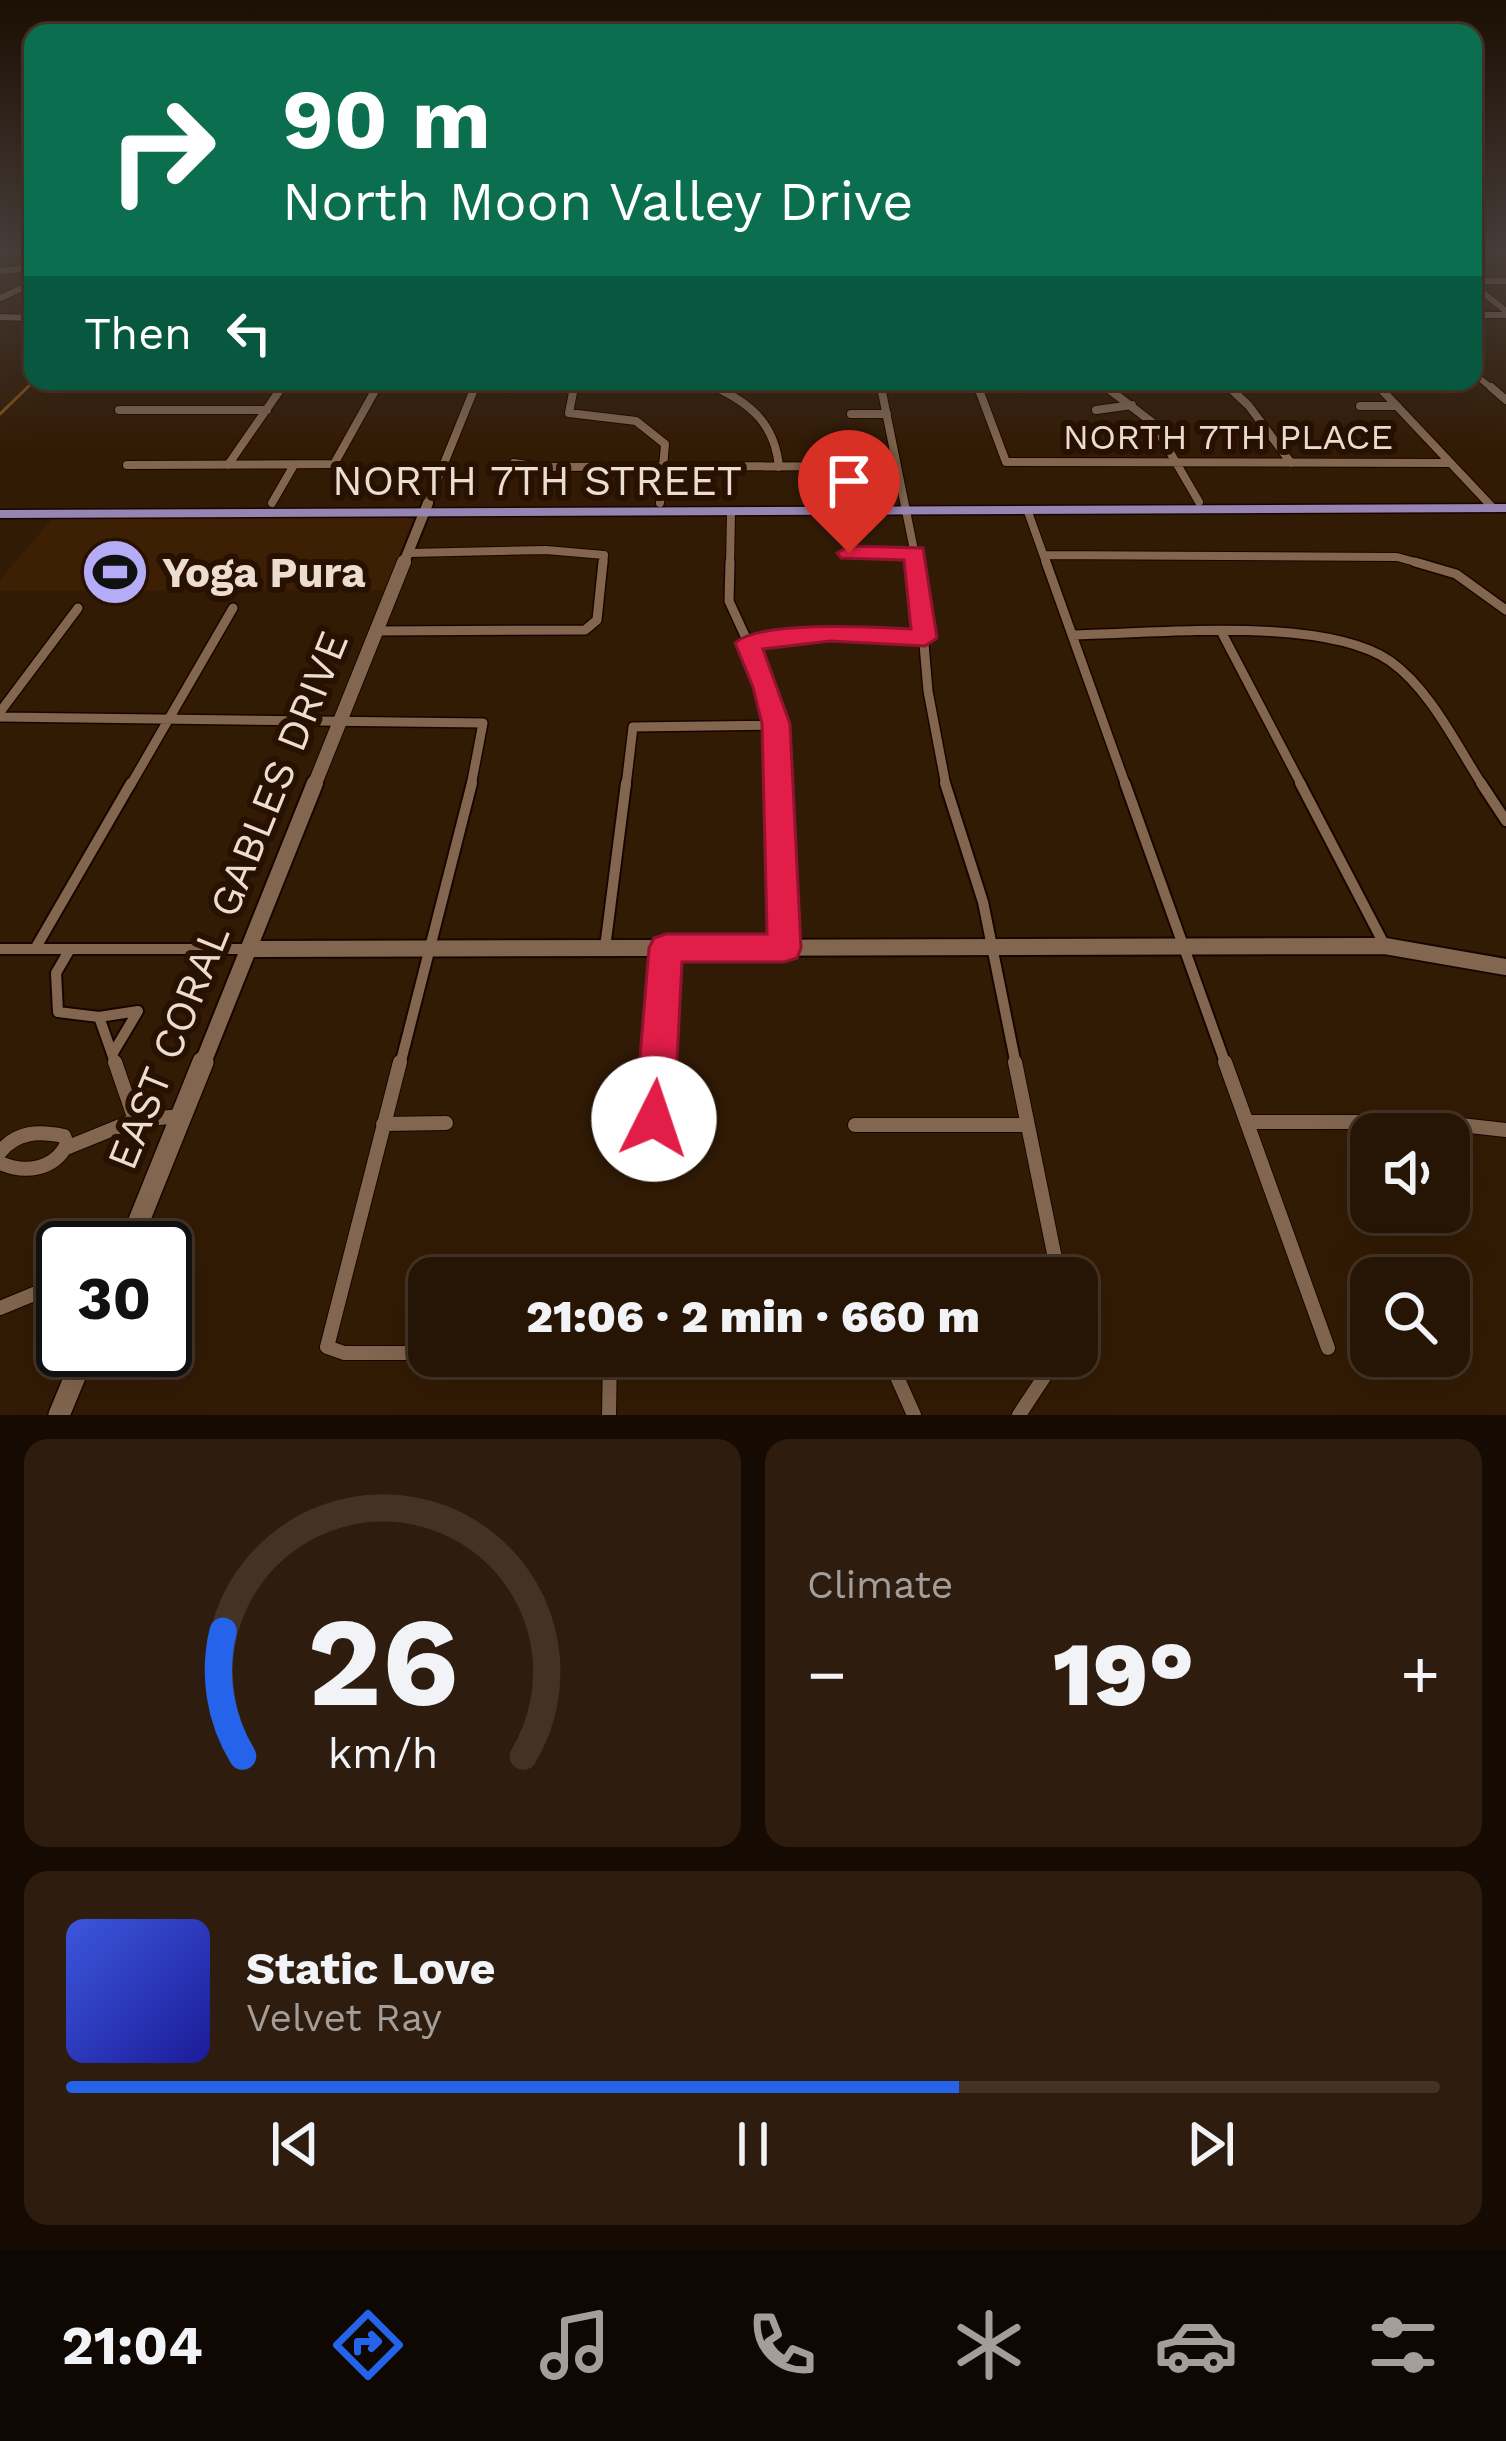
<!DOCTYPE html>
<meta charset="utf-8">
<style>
body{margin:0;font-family:"Work Sans",sans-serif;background:#2e1d0e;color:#f1f3f6;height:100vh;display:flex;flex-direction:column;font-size:45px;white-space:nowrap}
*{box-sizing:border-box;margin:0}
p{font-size:39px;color:#a49e9a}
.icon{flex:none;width:66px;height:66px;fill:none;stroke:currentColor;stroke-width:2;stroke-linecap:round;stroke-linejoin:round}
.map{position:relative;height:1415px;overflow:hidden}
.sheet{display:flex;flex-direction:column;gap:24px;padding:24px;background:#150b02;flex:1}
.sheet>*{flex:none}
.guide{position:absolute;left:24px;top:24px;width:1458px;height:366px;border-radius:24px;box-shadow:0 12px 48px #0002,0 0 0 3px #423326;background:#0b6e4f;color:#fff;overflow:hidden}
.tools{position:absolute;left:1350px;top:1113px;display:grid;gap:24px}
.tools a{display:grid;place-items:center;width:120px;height:120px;border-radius:24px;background:#261404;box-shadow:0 12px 48px #0002,0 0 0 3px #423326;font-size:60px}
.speed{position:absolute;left:36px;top:1221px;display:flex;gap:24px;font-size:60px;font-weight:700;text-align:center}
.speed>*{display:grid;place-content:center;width:156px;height:156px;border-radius:50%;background:#261404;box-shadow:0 12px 48px #0002,0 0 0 3px #423326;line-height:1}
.speed .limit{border:6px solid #111;border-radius:18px;background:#fff;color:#111}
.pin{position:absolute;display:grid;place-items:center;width:102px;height:102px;color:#fff;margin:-123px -51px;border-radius:50% 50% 50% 0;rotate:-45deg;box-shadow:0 0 12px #0007}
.pin .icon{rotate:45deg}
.me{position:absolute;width:132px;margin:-66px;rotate:4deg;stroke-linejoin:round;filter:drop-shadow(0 0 9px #0008)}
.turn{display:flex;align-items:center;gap:42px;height:252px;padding:0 60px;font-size:54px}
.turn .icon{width:156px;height:156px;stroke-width:2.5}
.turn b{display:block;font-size:84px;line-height:102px}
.then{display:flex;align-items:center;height:114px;padding:0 60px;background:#0003;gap:24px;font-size:45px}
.big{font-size:90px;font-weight:800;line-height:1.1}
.sheet .card{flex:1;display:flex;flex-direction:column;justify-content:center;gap:18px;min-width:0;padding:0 42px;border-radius:24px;background:#2e1d0e}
.sheet .dial{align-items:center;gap:0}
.dial svg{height:312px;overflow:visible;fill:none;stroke:#423326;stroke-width:7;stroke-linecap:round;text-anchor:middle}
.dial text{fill:#f1f3f6;stroke:none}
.song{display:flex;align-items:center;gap:36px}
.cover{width:144px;height:144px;border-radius:18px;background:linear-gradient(135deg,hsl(230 70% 55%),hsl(240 70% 35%))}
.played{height:12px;border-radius:6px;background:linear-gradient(90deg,#2563eb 65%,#423326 65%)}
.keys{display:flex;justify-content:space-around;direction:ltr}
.heat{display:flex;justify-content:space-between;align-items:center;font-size:66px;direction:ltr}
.sheet .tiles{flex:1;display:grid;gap:24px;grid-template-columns:1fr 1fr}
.card:last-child{grid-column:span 2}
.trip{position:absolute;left:408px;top:1257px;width:690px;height:120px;border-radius:24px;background:#261404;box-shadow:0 12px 48px #0002,0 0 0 3px #423326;font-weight:800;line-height:120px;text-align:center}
.tab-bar{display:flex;height:192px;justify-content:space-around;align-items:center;background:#0f0802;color:#a49e9a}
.tab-bar .icon{width:84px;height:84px}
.tab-bar .selected{color:#2563eb}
.tab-bar b{font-size:54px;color:#f1f3f6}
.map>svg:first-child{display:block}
.built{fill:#3d2004}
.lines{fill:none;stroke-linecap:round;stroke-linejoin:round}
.stream{stroke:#864e15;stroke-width:3}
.street-far4-casing{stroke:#190500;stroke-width:8}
.street-far3-casing{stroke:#190500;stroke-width:10}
.street-far2-casing{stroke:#190500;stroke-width:12}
.street-far1-casing{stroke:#190500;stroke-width:14}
.street-casing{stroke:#190500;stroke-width:16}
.secondary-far3-casing{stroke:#190500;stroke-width:14}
.secondary-far2-casing{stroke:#190500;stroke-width:16}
.secondary-far1-casing{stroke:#190500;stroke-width:20}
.secondary-casing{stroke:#190500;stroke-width:24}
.primary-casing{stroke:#190500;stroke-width:3}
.street-far4{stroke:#82664f;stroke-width:6}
.street-far3{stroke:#82664f;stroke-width:8}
.street-far2{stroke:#82664f;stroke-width:9}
.street-far1{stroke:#82664f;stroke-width:10}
.street{stroke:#82664f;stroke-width:14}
.secondary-far3{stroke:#82664f;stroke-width:10}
.secondary-far2{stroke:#82664f;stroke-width:14}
.secondary-far1{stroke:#82664f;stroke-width:16}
.secondary{stroke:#82664f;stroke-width:21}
.primary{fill:#9684b2;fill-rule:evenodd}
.route{fill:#e11d48;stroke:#92132f;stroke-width:3}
.labels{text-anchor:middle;stroke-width:12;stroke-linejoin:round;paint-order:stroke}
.far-street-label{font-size:36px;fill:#edddd0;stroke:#281100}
.street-label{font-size:42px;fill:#edddd0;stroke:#281100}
.poi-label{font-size:42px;font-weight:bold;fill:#edddd0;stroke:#281100;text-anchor:start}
</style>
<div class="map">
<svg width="1506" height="1415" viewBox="0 0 1506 1415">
<rect width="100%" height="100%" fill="#321b05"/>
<!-- built -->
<path class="built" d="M399,516L414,520L386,590L0,591V580L54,517Z"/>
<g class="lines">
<!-- stream -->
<path class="stream" d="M0,414L34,381"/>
<defs>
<path id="street-far4" d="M0,271L33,268
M1473,281H1506
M1473,285L1506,311
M0,298L33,283
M1473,315H1506
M0,317L33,318
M1473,373L1494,390
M698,381L721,390
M880,381L882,390
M976,381L980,390
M1098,381L1110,390
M1222,381L1232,390
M1373,381L1382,390
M280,390L287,381
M376,390L381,381
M474,390L478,381
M573,390L575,381"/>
<path id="street-far3" d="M574,387L569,413L636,421L665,444L660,503
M715,387C752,404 775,425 779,467
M881,387L917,565
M978,387L1006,462L1450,463
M1106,387L1153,423L1199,502
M1229,387L1249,406L1291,463
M1379,387L1493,508
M1491,387L1506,400
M1360,406H1397
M119,410H267
M1096,410L1132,405
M851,414H887
M514,463L540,467L897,466
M127,465L334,464L377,387
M228,465L282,387
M272,503L294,465
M428,503L475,387
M1028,512L1047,565
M409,553L546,550L604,555L603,565
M849,553H915
M1044,555L1397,557L1426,565
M730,565L731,513"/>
<path id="street-far2" d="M730,562L729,601L762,673L776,725L778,786
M917,562L928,691L946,786
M1046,562L1126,786
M1415,562L1456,574L1506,610
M377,631L585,630L597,620L603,562
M1072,635C1153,634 1323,615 1390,661C1430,689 1457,746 1483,786
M1223,635L1302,786
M748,643L830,633L925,638
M0,712L78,608
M0,717L483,723L471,786
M130,786L233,608
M626,786L633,727L776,725"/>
<path id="street-far1" d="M778,783L784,948
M945,783L983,902L1016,1065
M1125,783L1226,1065
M1300,783L1384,944
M1481,783L1506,821
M605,948L626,783
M0,949H247
M35,949L131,783
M70,949L56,973L58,1012L99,1017L116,1065
M99,1017L138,1011L113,1053
M400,1065L472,783
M658,1065L666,948"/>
<path id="street" d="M115,1062L135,1120
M400,1062L327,1347L344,1353H429
M1015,1062L1059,1278
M1225,1062L1328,1348
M654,1119L658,1062
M1247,1122H1434L1506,1130
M383,1124L446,1123
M855,1125H1028
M66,1148L135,1120L182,1116
M0,1152C17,1131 39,1131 64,1136L67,1144C54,1170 25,1174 0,1163
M0,1308L63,1282
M897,1377L914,1415
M609,1415L610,1356
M1019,1415L1058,1356"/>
<path id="secondary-far3" d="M403,565L428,503"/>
<path id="secondary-far2" d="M314,786L404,562"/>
<path id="secondary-far1" d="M250,949L1385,946L1506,967
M202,1065L315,783"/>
<path id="secondary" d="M128,1248L203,1062
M59,1415L86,1350"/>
<path id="primary" d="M1506,504V512L0,518V510Z"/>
</defs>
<!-- street-far4 casing -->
<use href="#street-far4" class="street-far4-casing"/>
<!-- street-far3 casing -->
<use href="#street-far3" class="street-far3-casing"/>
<!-- street-far2 casing -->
<use href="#street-far2" class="street-far2-casing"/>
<!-- street-far1 casing -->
<use href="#street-far1" class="street-far1-casing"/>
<!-- street casing -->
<use href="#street" class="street-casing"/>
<!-- secondary-far3 casing -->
<use href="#secondary-far3" class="secondary-far3-casing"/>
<!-- secondary-far2 casing -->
<use href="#secondary-far2" class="secondary-far2-casing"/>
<!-- secondary-far1 casing -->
<use href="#secondary-far1" class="secondary-far1-casing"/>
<!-- secondary casing -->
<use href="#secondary" class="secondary-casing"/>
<!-- primary casing -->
<use href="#primary" class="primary-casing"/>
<!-- street-far4 -->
<use href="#street-far4" class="street-far4"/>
<!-- street-far3 -->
<use href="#street-far3" class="street-far3"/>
<!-- street-far2 -->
<use href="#street-far2" class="street-far2"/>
<!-- street-far1 -->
<use href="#street-far1" class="street-far1"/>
<!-- street -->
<use href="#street" class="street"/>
<!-- secondary-far3 -->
<use href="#secondary-far3" class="secondary-far3"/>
<!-- secondary-far2 -->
<use href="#secondary-far2" class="secondary-far2"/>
<!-- secondary-far1 -->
<use href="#secondary-far1" class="secondary-far1"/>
<!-- secondary -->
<use href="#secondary" class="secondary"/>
<!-- primary -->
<use href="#primary" class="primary"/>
</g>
<!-- sky -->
<linearGradient id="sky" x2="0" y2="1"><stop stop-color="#1c0f03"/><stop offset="0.56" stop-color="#493f3b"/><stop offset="1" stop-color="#493f3b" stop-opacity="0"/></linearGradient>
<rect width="1506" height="449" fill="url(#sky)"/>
<!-- route -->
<path class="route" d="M849,546L923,548L937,638L925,646L830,641L763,649L790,724L801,948L797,958L784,962H682L674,1119L668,1132L654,1137L641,1132L635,1119L649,948L654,938L666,934H767L762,724L753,687L735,643C760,620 874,627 911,629L904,560L841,558L837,553Z"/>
<!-- icons -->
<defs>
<symbol id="stadium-disc" viewBox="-11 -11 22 22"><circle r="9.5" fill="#b5acf8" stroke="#281100"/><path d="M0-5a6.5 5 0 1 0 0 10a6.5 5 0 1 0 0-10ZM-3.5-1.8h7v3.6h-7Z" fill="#111"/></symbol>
</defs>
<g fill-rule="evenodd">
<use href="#stadium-disc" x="77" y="534" width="76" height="76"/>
</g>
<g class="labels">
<!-- far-street labels -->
<g class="far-street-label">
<text x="1228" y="449">NORTH 7TH PLACE</text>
</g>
<!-- street labels -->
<g class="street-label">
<text x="537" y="495">NORTH 7TH STREET</text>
<text transform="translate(227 900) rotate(-68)" y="15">EAST CORAL GABLES DRIVE</text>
</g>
<!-- poi labels -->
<g class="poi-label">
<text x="162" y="587">Yoga Pura</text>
</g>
</g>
</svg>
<div class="tools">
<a><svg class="icon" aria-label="sound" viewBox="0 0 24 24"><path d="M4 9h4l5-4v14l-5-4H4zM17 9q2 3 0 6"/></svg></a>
<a><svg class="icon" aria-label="search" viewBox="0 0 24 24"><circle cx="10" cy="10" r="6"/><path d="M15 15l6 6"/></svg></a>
</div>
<div class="speed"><div class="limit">30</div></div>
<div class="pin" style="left:849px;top:553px;background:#d93025"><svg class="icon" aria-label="arrive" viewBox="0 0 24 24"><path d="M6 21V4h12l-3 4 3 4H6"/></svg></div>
<svg class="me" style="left:654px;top:1119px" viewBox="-20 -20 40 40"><circle r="19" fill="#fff"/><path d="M0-13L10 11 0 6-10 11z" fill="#e11d48"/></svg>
<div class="trip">21:06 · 2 min · 660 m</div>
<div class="guide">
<div class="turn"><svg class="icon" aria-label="right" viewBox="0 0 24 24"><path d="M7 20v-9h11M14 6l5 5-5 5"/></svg><div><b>90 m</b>North Moon Valley Drive</div></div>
<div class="then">Then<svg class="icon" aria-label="left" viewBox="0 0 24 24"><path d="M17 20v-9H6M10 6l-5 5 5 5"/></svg></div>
</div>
</div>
<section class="sheet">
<div class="tiles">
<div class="card dial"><svg viewBox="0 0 100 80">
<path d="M14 69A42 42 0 1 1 86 69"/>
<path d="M14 69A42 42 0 0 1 9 37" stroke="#2563eb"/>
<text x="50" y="56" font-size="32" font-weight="700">26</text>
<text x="50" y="72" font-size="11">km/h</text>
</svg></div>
<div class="card"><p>Climate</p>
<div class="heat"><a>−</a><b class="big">19°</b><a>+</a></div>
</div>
<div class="card">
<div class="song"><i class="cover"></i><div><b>Static Love</b><p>Velvet Ray</p></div></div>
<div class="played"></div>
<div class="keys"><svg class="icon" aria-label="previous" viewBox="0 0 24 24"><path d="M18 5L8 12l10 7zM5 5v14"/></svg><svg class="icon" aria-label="pause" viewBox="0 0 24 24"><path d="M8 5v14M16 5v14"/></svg><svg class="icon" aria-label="next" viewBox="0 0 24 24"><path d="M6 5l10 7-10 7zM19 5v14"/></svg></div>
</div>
</div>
</section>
<nav class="tab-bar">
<b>21:04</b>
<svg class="icon selected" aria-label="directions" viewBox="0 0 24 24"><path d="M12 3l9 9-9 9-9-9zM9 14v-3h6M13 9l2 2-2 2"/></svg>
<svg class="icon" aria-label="music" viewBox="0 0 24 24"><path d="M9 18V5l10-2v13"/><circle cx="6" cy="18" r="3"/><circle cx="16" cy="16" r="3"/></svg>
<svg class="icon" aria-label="phone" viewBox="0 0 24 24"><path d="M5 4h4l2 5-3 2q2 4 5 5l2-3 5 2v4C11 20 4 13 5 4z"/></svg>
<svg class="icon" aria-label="climate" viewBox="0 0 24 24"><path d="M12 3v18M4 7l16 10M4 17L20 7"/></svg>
<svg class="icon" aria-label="car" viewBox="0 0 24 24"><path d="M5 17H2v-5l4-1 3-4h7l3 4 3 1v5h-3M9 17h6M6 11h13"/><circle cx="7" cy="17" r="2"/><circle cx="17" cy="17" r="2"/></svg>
<svg class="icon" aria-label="filters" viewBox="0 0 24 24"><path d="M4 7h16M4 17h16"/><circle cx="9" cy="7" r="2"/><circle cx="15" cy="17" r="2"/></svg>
</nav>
